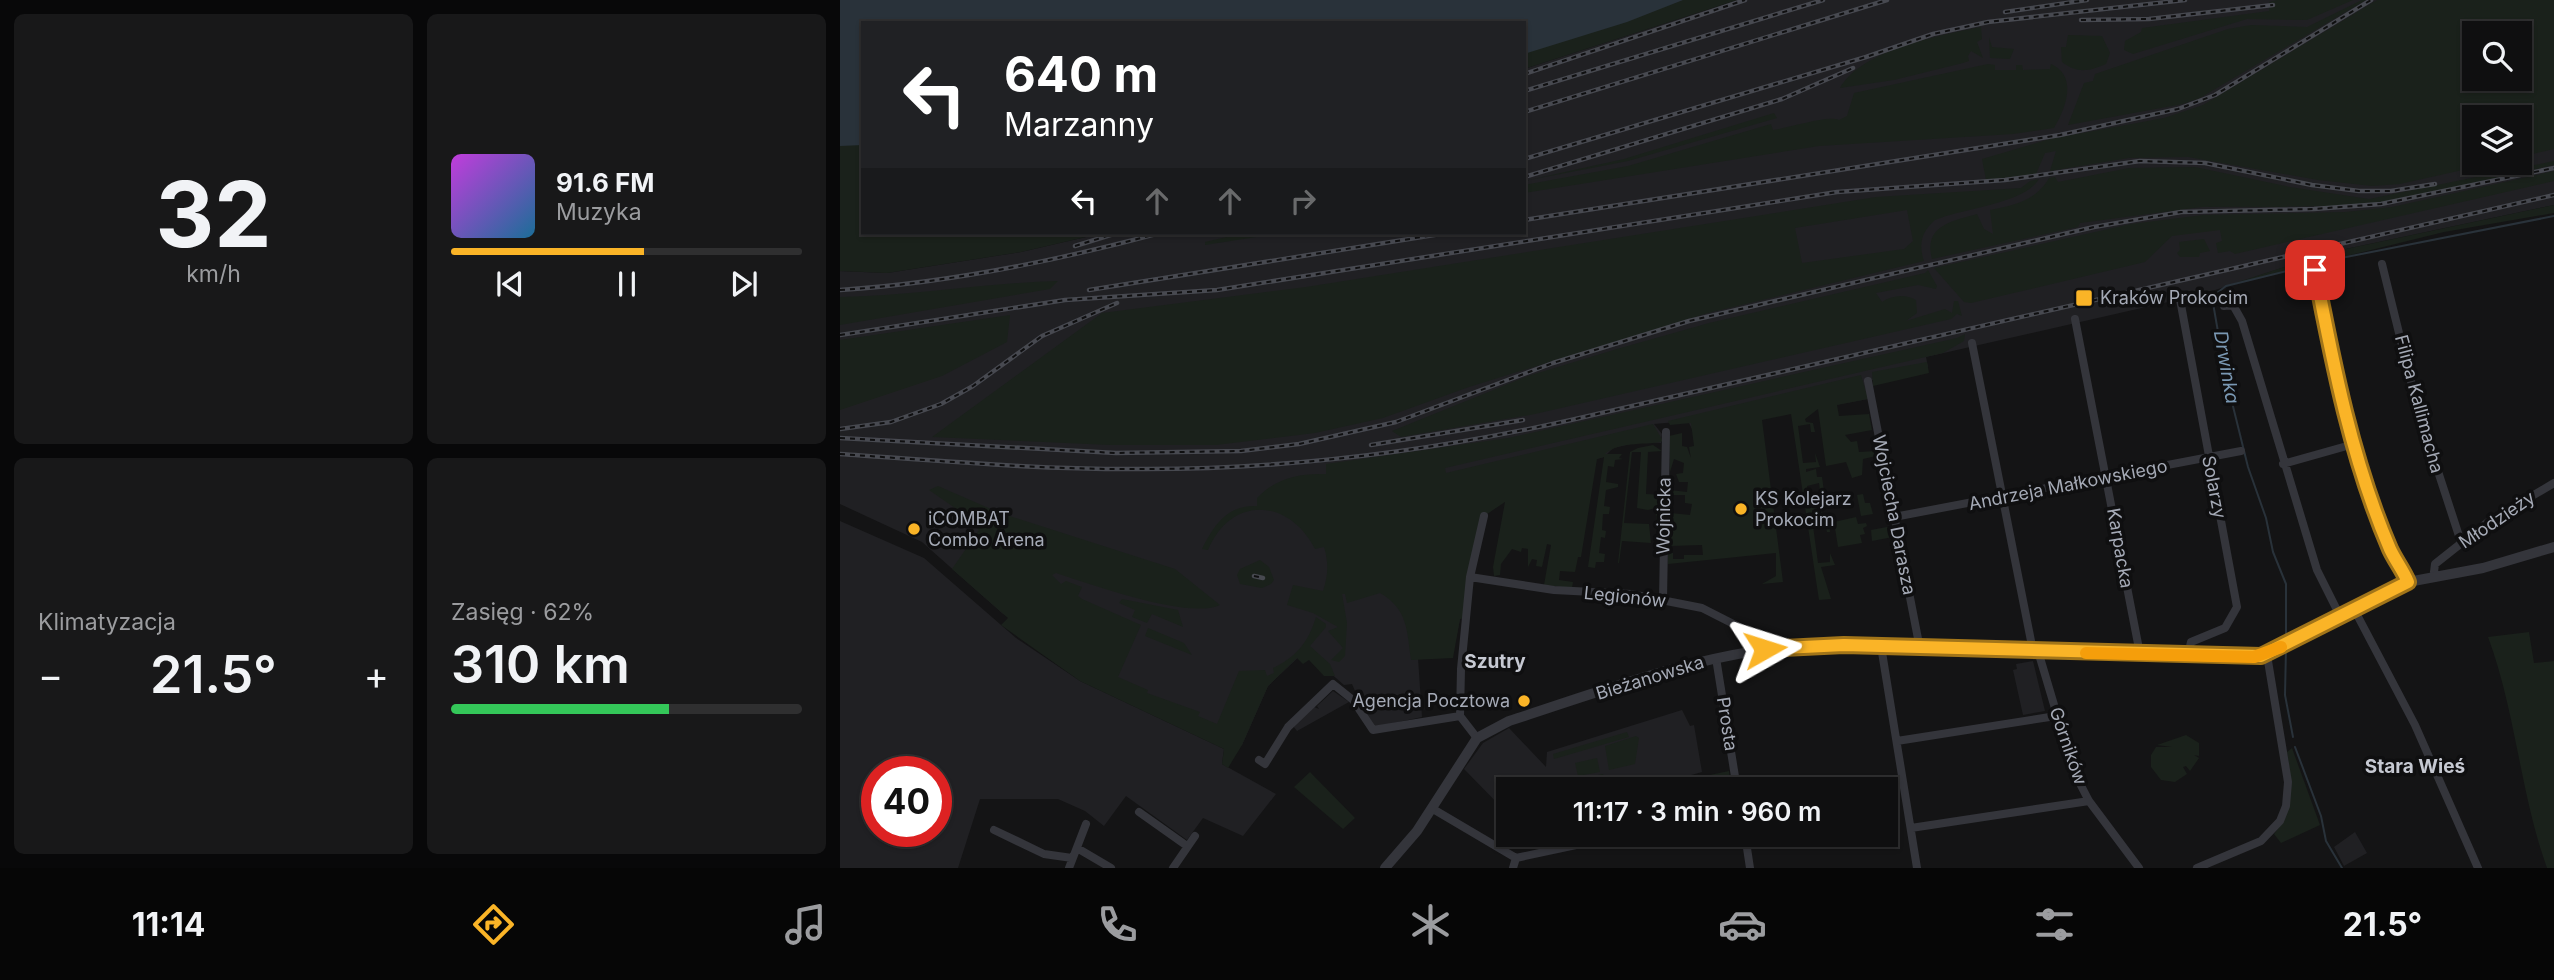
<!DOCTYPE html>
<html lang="pl">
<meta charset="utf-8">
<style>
body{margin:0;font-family:Inter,sans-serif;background:#181819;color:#f1f3f6;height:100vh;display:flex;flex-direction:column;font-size:26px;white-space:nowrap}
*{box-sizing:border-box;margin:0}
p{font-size:23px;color:#9b9c9f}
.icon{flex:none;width:38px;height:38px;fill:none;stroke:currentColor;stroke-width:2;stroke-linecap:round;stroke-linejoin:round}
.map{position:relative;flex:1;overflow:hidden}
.side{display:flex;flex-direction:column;gap:14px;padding:14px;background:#080809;width:840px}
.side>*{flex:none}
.hud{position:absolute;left:21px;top:21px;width:665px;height:214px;border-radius:0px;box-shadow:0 2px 5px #0004,0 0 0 2px #2f2f30;background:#202124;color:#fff;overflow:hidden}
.buttons{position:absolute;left:1622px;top:21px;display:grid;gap:14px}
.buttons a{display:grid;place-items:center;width:70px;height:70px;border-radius:0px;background:#0f0f10;box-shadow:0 2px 5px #0004,0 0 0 2px #2f2f30;font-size:35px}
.speed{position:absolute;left:21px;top:756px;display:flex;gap:14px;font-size:35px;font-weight:700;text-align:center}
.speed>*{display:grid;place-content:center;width:91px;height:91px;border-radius:50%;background:#0f0f10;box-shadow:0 2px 5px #0004,0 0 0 2px #2f2f30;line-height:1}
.speed .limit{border:10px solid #d22;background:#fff;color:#111}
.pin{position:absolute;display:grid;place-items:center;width:60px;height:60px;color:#fff;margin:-30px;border-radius:14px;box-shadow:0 4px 10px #0006}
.me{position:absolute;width:77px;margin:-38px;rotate:84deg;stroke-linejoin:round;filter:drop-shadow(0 0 5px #0008)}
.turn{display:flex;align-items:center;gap:24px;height:147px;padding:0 28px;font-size:32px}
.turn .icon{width:91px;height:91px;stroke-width:2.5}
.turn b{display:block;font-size:49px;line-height:60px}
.lanes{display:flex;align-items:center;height:66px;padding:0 28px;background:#0003;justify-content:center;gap:35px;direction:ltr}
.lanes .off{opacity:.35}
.big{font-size:52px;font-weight:600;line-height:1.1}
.side .card{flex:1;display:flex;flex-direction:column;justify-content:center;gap:10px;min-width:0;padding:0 24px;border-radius:10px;background:#181819}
.side .dial{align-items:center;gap:0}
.dial b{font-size:91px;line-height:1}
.song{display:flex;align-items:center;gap:21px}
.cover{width:84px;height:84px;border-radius:10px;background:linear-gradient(135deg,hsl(290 70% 55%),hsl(200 70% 35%))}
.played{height:7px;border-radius:4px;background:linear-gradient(90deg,#fab427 55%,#2f2f30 55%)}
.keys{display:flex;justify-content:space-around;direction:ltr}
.heat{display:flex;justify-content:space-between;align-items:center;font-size:38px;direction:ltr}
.charge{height:10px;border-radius:5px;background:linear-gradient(90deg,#34c759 62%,#2f2f30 0)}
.side .tiles{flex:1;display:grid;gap:14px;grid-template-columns:repeat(2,1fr)}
.trip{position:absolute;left:656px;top:777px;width:402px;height:70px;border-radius:0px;background:#0f0f10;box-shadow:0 2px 5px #0004,0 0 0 2px #2f2f30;font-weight:600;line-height:70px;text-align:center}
.tab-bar{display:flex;height:112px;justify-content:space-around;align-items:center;background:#060606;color:#9b9c9f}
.tab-bar .icon{width:49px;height:49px}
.tab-bar .on{color:#fab427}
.tab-bar b{font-size:32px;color:#f1f3f6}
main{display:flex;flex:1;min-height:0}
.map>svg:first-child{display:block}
.built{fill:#202023;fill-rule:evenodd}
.green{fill:#1a211b;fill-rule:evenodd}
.water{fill:#29323a}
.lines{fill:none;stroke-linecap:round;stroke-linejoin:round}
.stream{stroke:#29323a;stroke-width:2}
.minor{stroke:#34353b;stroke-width:8}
.tertiary{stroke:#34353b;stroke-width:10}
.rail-casing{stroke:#474950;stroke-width:4.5}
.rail{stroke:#0f0f10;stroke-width:2;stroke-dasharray:5;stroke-linecap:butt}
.route-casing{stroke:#a27519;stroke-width:18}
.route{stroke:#fab427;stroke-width:12}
.slow{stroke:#f59e0b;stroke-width:12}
.poi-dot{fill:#fab427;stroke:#0f0f10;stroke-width:2.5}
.labels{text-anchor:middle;stroke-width:7;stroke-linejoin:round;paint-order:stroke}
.poi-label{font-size:18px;fill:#a5aab6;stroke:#0f0f10;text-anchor:start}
.street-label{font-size:18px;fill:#a5aab6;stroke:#0f0f10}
.water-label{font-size:19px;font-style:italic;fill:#7a98b3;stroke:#0f0f10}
.neighbourhood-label{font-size:19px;font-weight:bold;fill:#c6c9d2;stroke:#0f0f10}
</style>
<main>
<section class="side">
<div class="tiles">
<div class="card dial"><b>32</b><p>km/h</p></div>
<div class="card">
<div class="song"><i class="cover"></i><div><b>91.6 FM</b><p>Muzyka</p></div></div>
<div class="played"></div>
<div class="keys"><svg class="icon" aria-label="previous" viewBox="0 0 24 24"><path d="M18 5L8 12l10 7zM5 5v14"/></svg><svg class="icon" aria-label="pause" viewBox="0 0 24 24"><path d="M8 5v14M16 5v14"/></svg><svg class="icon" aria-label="next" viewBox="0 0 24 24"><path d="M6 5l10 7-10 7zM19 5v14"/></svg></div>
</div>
<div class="card"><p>Klimatyzacja</p>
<div class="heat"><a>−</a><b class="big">21.5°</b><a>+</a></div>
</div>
<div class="card"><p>Zasięg · 62%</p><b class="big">310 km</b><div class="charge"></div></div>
</div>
</section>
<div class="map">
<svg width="1714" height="868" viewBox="0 0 1714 868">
<rect width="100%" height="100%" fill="#141415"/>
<!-- built -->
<path class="built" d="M897,0H1714V205L1487,253L1363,294L1086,357L1088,367L1025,382L1028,399L853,431L848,421L814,424L822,434L821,443L800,442L773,448L764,457L705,473L641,518L612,658H578L582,717L535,727L528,721L512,684L504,685L465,651L428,686L402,745L253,676L162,613L82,542L0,504V271L47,273L181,252L263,233H684V69ZM1634,33H1680V79H1634ZM1634,117H1680V163H1634Z
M0,521L84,558L176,638L240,681L384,749L382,764L436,794L403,836L363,818L347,840L286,796L264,826L245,811L218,799H140L118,868H0ZM37,772H96V831H37Z
M1193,661L1205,711L1183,715L1173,670L1177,669L1176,664Z
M493,691L509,702L457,731L453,726L474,707L479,709L477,706Z
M842,710L850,726L854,725L862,772L837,779L839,789H668V814L624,769L643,743L669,728L706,767L707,752Z
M1515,832L1527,853L1504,866L1494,847Z"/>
<!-- green -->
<path class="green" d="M0,0H897L684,69V23H23V233H263L181,252L47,273L0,271Z
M1437,0H1513L1467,20L1407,19L1293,54L1284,50L1285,41L1301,32L1302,28L1429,11V2Z
M1522,0H1526L1360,98L1343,104L1228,125L1244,83L1253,81L1255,74L1388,29L1411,25L1467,27Z
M1537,0H1714V149L1680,157V117H1634V163H1654L1560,184L1532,186L1478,180L1348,157L1289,158L1210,171L1216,151L1205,153L1196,174L1146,180L1142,159L1210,139L1324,118L1363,105ZM1680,33V79H1634V33Z
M1141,27L1142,39L1137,42L1143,58L1131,51L1128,56L1129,61L1123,63L1054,80L1000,88C1021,50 1101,35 1141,27Z
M1228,35L1262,36L1270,53L1266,64C1249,71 1238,74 1222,62L1221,47H1226Z
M1149,37L1152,47L1174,49L1170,59L1150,58Z
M1148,64L1155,65V70H1176V65H1182L1183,70L1210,69L1211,64C1238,76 1226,108 1214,128L1173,134L979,146L684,193V185L788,166L931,124L933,130C950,128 987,115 999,120L1007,116L1014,93Z
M934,113L937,118L788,161L684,181L784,159Z
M1714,161V165L1552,201L1505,206L1362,207L1240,223L1238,227L1092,259C1083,226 1112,221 1137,214L1144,229L1153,234L1150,210C1174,205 1196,201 1209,178L1215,177L1218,182L1289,168L1355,167L1450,187L1529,199Z
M1714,171V181L1395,254L1390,251L1378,253L1376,243L1382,241L1380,230L1332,236L1305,262L1131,303L1124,302L1094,268L1291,224L1363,215L1505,212L1552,207Z
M1199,179C1184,204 1122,208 1095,220C1082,231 1078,244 1084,261L868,313L629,387L543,418L475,433L376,445H270L92,437L262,313L466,287L1036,197L1181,188L1190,181ZM1067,210L1073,241L1064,249L962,263L955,228Z
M1714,205V213L1604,232L1389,285L1487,253Z
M404,233H441L365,245V242Z
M1364,239L1370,251L1360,253L1359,257H1340L1337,253L1340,250L1339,242Z
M1088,270L1097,286L1096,289L1078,285L1036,293L1042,302C1053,295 1065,294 1076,300L1077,313L1066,321L1105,309L1112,313L1114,301H1118L1122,316L1117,314L1111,319L695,414L561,437L552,431L688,376L777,349L869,323L1085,273Z
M218,281L210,289L0,325V297C73,296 145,283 218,281Z
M170,315L167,342L102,376L0,410V340Z
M1125,334L1124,341L1103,353L605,468L606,473L813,424L823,441C811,446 780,440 765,454H782L779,458L783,459L775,460L774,467L768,466L766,482L778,484V487L766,490L764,506L770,507L769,514H763L762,530L766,531L765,538L761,537L759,553L765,554L764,562H756L755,568L748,567L764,457L757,459L741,557H738L735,572L720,571L719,580L733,582L732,588L704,585L711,545L707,544L702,567L696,566L697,560L692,559L688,567V549L682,548L681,552L672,549L661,564L660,575L654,576L653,567L665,502L644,516L625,618L620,619L613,658L571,660C567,631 568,609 540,593L507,603L505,594H502L507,623L505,656L499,662L491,660L503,648L488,631L498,627L473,613L447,605L453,585L483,591C488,576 489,563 484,547L475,549C449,498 391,495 368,550L362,549C374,525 387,505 417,506V498C436,478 459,473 486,474V464L668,438L1117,338Z
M1087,362L1089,373L1033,386L1032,372Z
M1021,375L1028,399L997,405L999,416L1029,414L1032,430L1005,435L1011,442L1017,441L1019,452L1036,451V456L1023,459L1022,475L1012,478L1006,462L986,466L978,409L965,419L966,422L973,423L975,432H971L970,424L958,426L963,463L976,462L975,453L980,467L966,469V472L976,469L977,477H982L984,491H980L979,483L967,486L970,504L982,502L981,494L987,507L972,510L973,513L982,509L983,518H988L990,532H987L985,524L973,526L978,563L990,562V553L995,565L981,567L991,599L979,600L951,414L922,420L943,582L922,584L936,576V553L828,564V553H833V559H844V555H863L862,545L830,546V513L850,515L852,504L845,503V495H830V490L847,492L848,482H839L836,474L843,473L844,463L834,459L830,472L829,436L842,433V446L847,447L851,458L849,447L854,446L851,423L830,425L828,421Z
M813,445L822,451L808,452L806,494L823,495L822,523H817L816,513H821L819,507L808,510L797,508L801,452H792L784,523L809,524L811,543L782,541L779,563H778L790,452L798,448Z
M98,486L160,513L335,569L380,605C348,620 251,584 216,573L212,575L221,584L226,581L242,587L238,596L242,599L301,625L278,677L308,690L307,693L360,712L358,716L377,724L399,671L425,670L427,676L434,673L433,668C456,657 468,643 476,617L486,624V627L470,646L490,664L495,676H484L469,660L463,664L457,658L428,686L402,745L388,768L382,764L384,749L240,681L161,625L168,618L112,569L139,530L115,508L89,490Z
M1023,494L1025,503H1030L1033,514L1021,516L1017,495Z
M1016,517L1018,524L1026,523L1027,526L1023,528L1025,534L1020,535L1022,543L998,547L994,522Z
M1052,526L1053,537L1032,541L1031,530Z
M420,560L429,567L434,580L431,584L422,588L400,584L397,575L400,569Z
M282,599L338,610L343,627L312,614L307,623L292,617L295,610L279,603Z
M308,628L344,643L352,655L305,636Z
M1689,632L1694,663L1714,661V868H1707C1680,793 1676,712 1648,637Z
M787,732L789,737L714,759L713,754Z
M1346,735L1359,743V756L1354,755L1359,758L1350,771L1346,766L1343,767L1347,774L1335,782L1321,780L1311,767V755L1316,747H1332L1317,745Z
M796,736L799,738L795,764L769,770L765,746Z
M1452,748L1480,825L1441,843L1434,834C1455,809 1452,783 1447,752Z
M757,758L760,772L738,776L735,763Z
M889,771L891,789H868L865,776Z
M470,772L515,818L503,829L454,787Z
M763,774L766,789H719L718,783Z"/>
<!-- water -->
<path class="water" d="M0,0H843L787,22L684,54V23H23V145L0,146Z"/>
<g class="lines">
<!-- stream -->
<path class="stream" d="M1446,639V584L1433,552L1426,518L1408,467L1386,378L1373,303L1377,293L1386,286L1496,259L1714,216
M1446,648L1445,695L1453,737
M1455,747L1481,816L1486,841L1502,868"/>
<!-- minor -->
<path class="minor" d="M1542,264L1578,410L1621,542
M1475,270C1492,361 1513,463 1550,549C1555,560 1562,570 1568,582
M1339,294L1397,607L1385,628L1351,642L1348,655
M1384,306L1393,305L1402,321L1477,570L1500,616
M1235,319L1300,654
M1132,343L1193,651
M1028,381L1080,649
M1443,464L1514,444
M1054,517L1401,451
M1598,576L1594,572L1595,564L1648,522L1714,483
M630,577L714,590L791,594L862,608L921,638L925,649
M823,600L826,432
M1514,609L1575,725L1638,868
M1041,646L1077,868
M1198,651L1234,772L1249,801L1299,868
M876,658L897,789
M637,738L620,716L621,669L630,577L644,516
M1057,741L1216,716
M419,760L425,764L448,727L493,684L513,700L533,730L620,716
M593,809L676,858
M299,812L347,846
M1071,828L1249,801
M154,830L204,854L232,858
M905,835L910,868
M237,848L271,868
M676,858L783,835
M229,868L246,824
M333,868L355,836
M673,868L676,858
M1357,868L1421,841L1440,821L1446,806L1448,782L1427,655"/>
<!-- tertiary -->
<path class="tertiary" d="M545,868L577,831L637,738L669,721C769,689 873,648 979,645L1418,657L1568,582L1643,568L1714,547"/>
<defs>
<path id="rail" d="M1165,12L1247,0
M1241,20L1309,19L1433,5
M684,74L905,0
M684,91L983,0
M684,112L1047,0
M684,159L1026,57L1093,34L1148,22L1345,0
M684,177L942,99L1013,68
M684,220L1220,135L1338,109L1375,95L1531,0
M235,246L277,233
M0,290C108,283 216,261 320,233
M249,290L607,233
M0,335L225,300L377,290L997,192L1165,180L1300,161L1365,163L1472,185L1519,191H1551L1595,184
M0,429L51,422L101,404L133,386L202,336L277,303
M0,438L276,453L401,451L459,444L556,422L713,363L849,321L1254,227L1341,212L1474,209L1541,204L1714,168
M531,445L683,420
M0,454C102,461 204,470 306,469C449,469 592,451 731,420L1714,195
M414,576L423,578"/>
</defs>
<!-- rail casing -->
<use href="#rail" class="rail-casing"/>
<!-- rail -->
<use href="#rail" class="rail"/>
</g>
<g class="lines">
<defs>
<path id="route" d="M925,649L1004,645L1421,656L1568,582C1563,570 1555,560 1550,549C1512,461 1493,364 1475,270"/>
</defs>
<!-- route casing -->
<use href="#route" class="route-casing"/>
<!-- route -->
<use href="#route" class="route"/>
<!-- slow -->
<path class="slow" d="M1246,653L1414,657L1441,647"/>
</g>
<!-- markers -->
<g class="poi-dot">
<rect x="1235" y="289" width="18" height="18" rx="3.5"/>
<circle cx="901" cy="509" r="7"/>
<circle cx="74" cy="529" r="7"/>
<circle cx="684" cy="701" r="7"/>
</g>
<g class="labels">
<!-- poi labels -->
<g class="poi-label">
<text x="1260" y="304">Kraków Prokocim</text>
<text x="915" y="505">KS Kolejarz<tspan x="915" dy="21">Prokocim</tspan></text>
<text x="88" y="525">iCOMBAT<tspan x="88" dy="21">Combo Arena</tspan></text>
<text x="670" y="707" text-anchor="end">Agencja Pocztowa</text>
</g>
<!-- street labels -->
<g class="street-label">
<text transform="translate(1579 404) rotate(75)" y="6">Filipa Kallimacha</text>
<text transform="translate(1228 485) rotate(-11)" y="6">Andrzeja Małkowskiego</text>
<text transform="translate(1374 487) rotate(79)" y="6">Solarzy</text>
<text transform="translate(1054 515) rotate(79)" y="6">Wojciecha Darasza</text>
<text transform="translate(824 516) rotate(-89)" y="6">Wojnicka</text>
<text transform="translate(1657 520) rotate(-34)" y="6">Młodzieży</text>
<text transform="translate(1280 548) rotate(80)" y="6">Karpacka</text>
<text transform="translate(785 597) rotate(6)" y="6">Legionów</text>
<text transform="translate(810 678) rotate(-17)" y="6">Bieżanowska</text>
<text transform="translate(887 724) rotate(81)" y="6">Prosta</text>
<text transform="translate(1228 746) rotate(71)" y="6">Górników</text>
</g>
<!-- water labels -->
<g class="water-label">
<text transform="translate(1387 367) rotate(80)" y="7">Drwinka</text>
</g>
<!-- neighbourhood labels -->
<g class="neighbourhood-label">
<text x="655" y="668">Szutry</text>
<text x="1575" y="773">Stara Wieś</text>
</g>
</g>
</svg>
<div class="buttons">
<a><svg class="icon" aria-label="search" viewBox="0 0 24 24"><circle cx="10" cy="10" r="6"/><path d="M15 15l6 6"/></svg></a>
<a><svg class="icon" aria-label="layers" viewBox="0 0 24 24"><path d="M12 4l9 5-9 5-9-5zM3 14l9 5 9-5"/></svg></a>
</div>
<div class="speed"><div class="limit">40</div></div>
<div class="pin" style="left:1475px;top:270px;background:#d93025"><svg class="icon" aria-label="arrive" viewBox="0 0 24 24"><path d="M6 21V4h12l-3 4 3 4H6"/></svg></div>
<svg class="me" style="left:925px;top:649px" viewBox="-20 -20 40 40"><path d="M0-17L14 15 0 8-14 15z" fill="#fab427" stroke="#fff" stroke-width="4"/></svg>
<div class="trip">11:17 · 3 min · 960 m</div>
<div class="hud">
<div class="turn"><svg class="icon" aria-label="left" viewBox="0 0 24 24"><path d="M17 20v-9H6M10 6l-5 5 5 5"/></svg><div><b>640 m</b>Marzanny</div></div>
<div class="lanes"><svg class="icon" aria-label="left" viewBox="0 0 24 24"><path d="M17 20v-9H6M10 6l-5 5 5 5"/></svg><svg class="icon off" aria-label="ahead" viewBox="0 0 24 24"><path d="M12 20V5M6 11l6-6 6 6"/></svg><svg class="icon off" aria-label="ahead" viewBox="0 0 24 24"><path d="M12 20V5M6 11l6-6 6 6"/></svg><svg class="icon off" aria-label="right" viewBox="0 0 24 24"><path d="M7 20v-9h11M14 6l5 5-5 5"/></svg></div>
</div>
</div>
</main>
<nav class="tab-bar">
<b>11:14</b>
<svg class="icon on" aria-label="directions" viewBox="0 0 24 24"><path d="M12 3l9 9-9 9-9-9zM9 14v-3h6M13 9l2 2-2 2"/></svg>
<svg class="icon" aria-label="music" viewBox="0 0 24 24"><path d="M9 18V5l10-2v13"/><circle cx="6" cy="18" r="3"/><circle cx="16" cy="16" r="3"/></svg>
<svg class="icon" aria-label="phone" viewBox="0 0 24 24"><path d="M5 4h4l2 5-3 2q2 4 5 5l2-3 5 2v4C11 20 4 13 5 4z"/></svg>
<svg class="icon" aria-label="climate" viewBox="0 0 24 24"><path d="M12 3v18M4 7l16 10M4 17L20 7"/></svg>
<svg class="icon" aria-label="car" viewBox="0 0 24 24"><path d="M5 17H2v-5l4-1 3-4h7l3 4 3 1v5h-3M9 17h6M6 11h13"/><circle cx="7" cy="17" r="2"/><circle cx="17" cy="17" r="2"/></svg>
<svg class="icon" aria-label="filters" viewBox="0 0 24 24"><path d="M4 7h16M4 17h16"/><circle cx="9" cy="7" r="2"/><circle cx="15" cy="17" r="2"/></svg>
<b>21.5°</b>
</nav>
